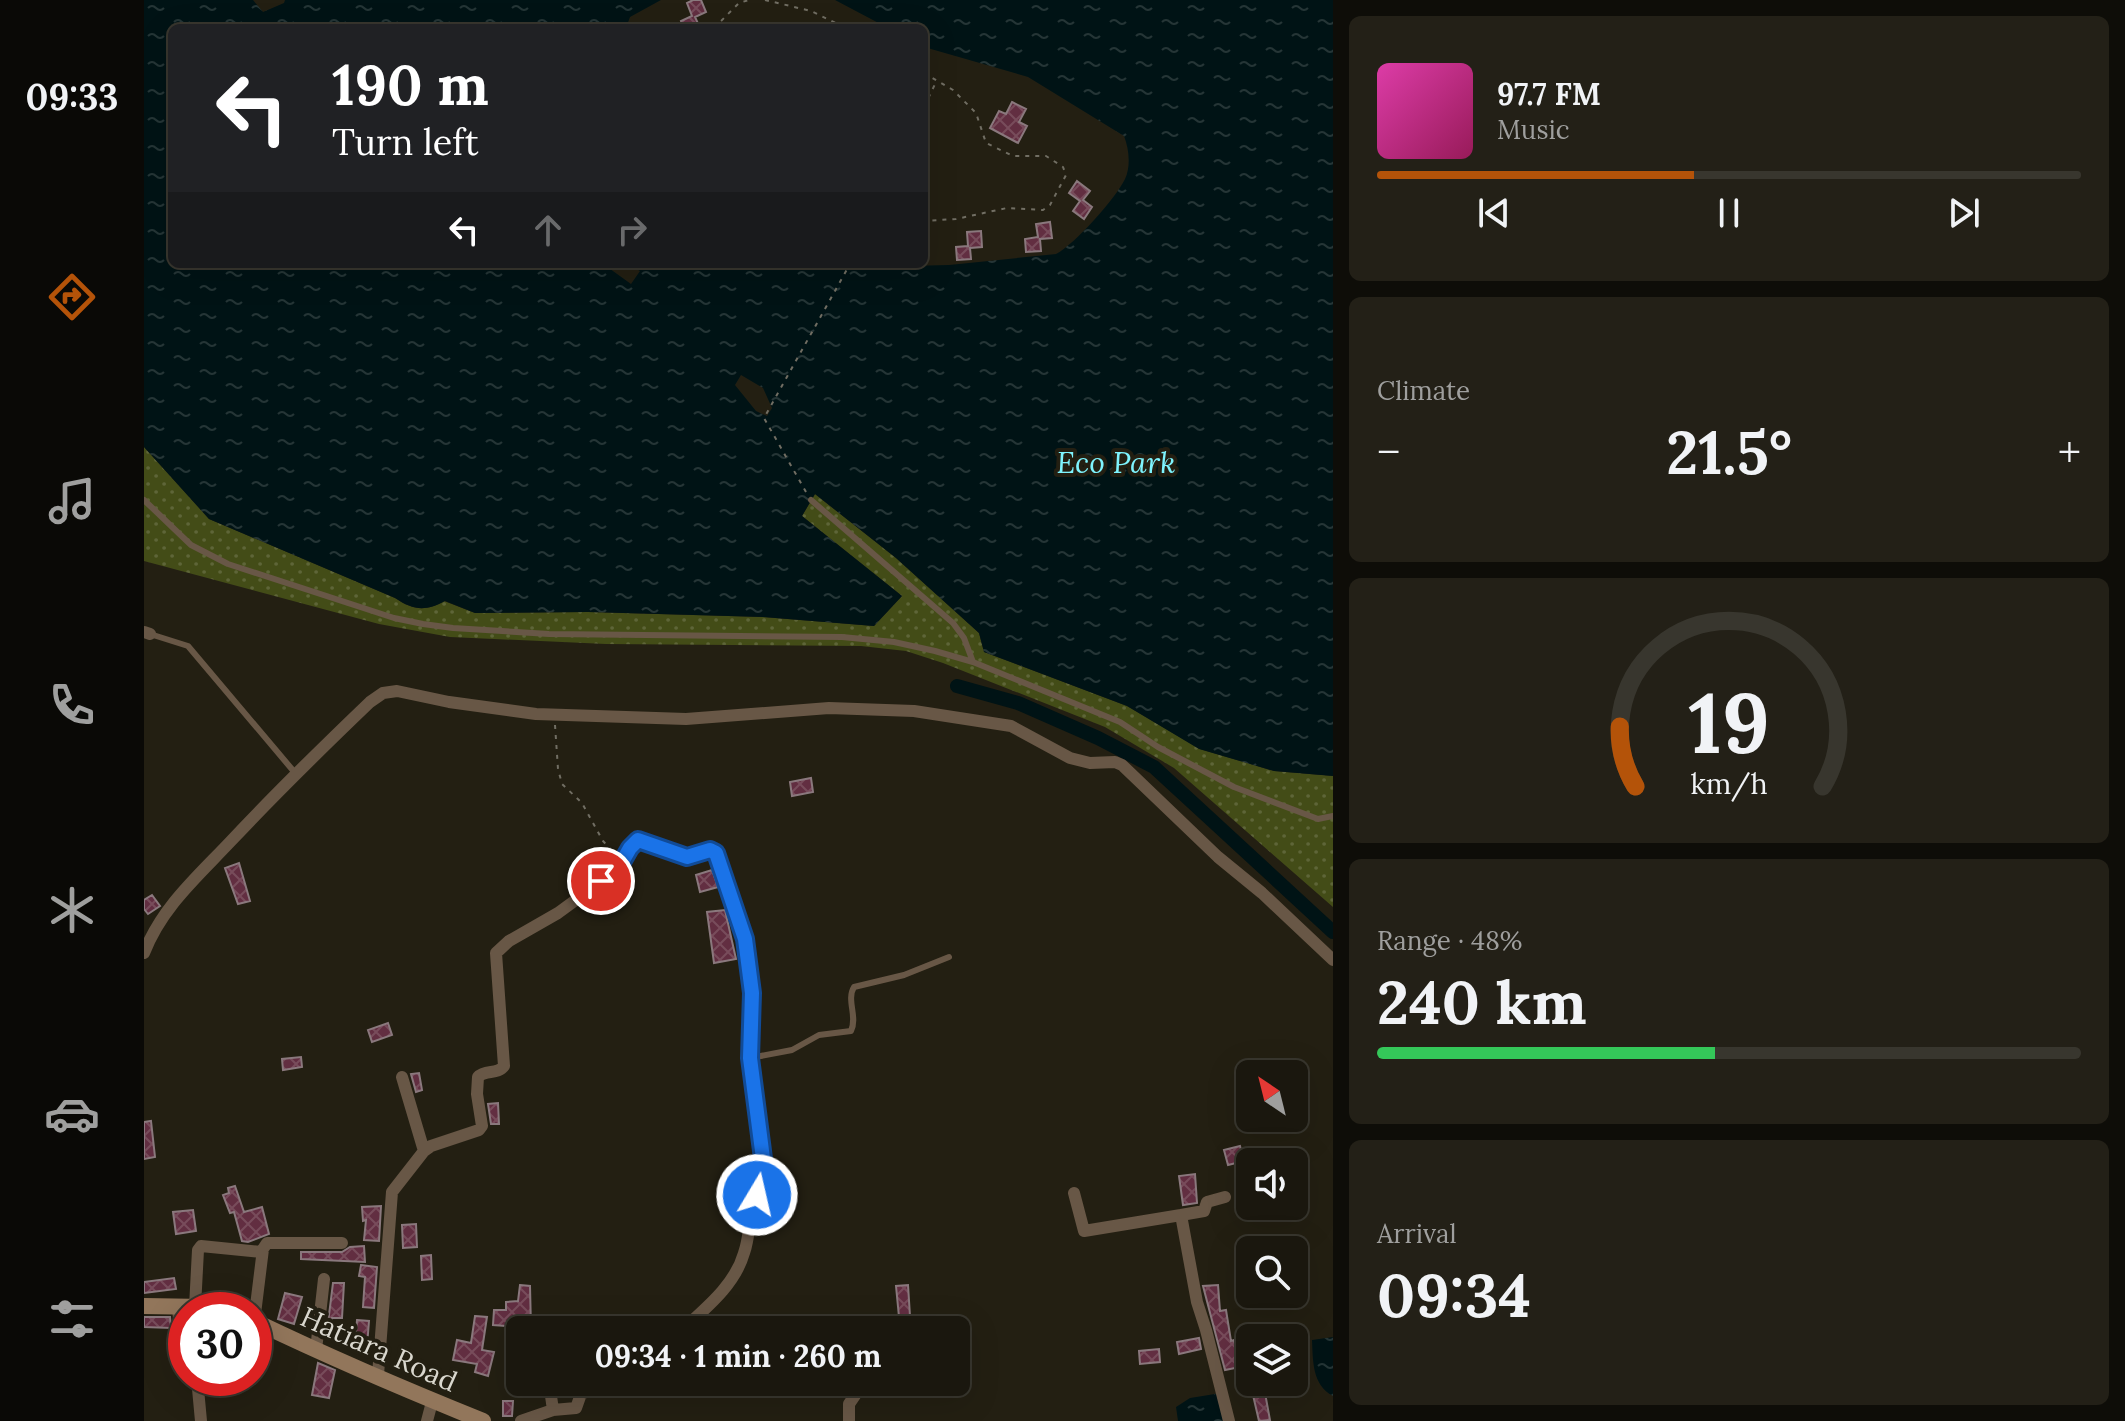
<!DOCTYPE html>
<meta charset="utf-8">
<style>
body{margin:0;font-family:Lora,serif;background:#232017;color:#f1f3f6;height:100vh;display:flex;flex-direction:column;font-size:30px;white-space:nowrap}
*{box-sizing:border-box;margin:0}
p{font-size:26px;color:#9f9f9e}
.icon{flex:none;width:44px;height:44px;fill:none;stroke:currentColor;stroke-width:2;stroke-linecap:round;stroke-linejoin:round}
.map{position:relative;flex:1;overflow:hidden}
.side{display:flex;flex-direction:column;gap:16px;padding:16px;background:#0e0d08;width:792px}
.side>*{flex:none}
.banner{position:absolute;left:24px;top:24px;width:760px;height:244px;border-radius:12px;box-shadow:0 8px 32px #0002,0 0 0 2px #38362e;background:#202124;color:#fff;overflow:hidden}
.needle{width:52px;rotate:325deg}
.fabs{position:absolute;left:1092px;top:1060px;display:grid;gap:16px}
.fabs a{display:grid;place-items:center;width:72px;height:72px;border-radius:12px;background:#1a170e;box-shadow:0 8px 32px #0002,0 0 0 2px #38362e;font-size:40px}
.speed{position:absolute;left:24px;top:1292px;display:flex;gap:16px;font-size:40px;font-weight:700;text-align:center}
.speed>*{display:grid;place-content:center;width:104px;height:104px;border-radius:50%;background:#1a170e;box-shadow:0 8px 32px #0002,0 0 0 2px #38362e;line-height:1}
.speed .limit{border:12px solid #d22;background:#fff;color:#111}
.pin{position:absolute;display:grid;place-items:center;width:68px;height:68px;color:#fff;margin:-34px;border:4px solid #fff;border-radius:50%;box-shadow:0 2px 8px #0007}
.me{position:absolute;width:88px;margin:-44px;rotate:9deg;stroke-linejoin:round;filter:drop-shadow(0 0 6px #0008)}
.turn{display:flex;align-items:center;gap:28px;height:168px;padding:0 32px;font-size:36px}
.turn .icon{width:104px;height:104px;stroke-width:2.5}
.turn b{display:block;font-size:56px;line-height:68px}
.lanes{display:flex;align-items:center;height:76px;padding:0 32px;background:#0003;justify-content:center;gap:40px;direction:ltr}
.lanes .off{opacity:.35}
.big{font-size:60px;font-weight:700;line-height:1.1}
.side .tile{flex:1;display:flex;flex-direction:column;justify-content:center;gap:12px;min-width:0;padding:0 28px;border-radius:12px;background:#232017}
.side .dial{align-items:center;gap:0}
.dial svg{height:208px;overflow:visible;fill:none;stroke:#38362e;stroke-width:7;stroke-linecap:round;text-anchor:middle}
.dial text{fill:#f1f3f6;stroke:none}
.song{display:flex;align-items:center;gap:24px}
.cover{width:96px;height:96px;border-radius:12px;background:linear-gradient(135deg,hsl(320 70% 55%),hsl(330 70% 35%))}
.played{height:8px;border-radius:4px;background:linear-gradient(90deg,#b45309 45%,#38362e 45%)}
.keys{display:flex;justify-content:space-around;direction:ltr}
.heat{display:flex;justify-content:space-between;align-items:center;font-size:44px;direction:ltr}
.charge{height:12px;border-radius:6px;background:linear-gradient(90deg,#34c759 48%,#38362e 0)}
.trip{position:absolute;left:362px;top:1316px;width:464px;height:80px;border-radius:12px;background:#1a170e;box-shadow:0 8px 32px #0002,0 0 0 2px #38362e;font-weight:700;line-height:80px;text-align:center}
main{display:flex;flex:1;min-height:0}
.dock{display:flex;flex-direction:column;width:144px;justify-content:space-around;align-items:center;background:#0a0906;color:#9f9f9e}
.dock .icon{width:56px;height:56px}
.dock .active{color:#b45309}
.dock b{font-size:36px;color:#f1f3f6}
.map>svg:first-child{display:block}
.green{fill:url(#green-dots)}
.water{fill:url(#water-ripples);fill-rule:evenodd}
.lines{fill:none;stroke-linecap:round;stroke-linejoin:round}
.canal{stroke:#001315;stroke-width:14}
.building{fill:url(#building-cross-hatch);stroke:#8a787d;stroke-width:2}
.path{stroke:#716e63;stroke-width:2;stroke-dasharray:4 6;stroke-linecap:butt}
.lane{stroke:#685746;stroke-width:6}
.street{stroke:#685746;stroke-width:12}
.secondary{stroke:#92765b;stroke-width:16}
.route-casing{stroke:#114b97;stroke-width:20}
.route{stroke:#1a73e8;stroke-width:14}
.labels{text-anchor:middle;stroke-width:8;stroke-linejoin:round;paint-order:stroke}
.street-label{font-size:28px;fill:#d9d7ce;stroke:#231f12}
.water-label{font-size:30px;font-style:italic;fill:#7ef4fe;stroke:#231f12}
</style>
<main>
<nav class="dock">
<b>09:33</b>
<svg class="icon active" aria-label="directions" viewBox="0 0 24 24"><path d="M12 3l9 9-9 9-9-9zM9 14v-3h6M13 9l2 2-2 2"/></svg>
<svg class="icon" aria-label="music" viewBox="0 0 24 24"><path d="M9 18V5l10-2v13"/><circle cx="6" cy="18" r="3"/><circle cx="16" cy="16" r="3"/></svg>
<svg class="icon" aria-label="phone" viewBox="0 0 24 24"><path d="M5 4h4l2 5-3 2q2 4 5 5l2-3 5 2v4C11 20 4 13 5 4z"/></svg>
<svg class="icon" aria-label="climate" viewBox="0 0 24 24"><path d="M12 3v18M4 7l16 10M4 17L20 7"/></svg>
<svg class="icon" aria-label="car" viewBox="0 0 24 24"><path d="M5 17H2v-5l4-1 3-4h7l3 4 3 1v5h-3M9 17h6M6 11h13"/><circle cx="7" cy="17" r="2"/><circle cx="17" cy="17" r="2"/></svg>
<svg class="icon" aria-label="filters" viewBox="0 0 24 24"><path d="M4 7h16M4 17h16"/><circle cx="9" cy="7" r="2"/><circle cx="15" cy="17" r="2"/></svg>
</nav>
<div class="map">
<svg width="1189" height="1421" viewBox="0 0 1189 1421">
<defs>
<pattern id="green-dots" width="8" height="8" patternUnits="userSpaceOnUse" patternTransform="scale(2)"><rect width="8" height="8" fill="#434c17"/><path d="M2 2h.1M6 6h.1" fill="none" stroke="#5e6538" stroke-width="1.8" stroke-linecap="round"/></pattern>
<pattern id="water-ripples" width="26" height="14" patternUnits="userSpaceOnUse" patternTransform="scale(2)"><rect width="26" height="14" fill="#001315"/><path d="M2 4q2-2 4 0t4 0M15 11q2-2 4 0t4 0" fill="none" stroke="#253536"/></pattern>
<pattern id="building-cross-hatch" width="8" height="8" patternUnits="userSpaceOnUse" patternTransform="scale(2)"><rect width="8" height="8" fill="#622e41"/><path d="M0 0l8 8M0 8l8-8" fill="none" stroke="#784c5b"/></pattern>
</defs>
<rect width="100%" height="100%" fill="#231f12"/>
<!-- green -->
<path class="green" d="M0,447L65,519L251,598C269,610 281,612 300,601L331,613L444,612L619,617L730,626L758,596L658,516L671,494L752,558L835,633L840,652L983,706L1056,749L1130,771L1189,776V907L1030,768L961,727L799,663L762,651L717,646L462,644L306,637L235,624L0,561Z"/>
<!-- water -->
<path class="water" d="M0,0H109L119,12L140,3L141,0H517L486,17L482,28H28V264H463L462,266L487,284L496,271L484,264L763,266L805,265L912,254C930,245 972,198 981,179C987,166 985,149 980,136L884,77L780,47V28H744L691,0H1189V776L1130,771L1055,749L983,706L840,652L835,633L752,558L671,494L658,516L758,596L730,626L619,617L444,612L331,613L301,601C281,612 269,610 251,598L65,519L0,447ZM597,375L619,388L628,408L623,416L612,411L591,385Z
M1189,1337V1396C1168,1385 1169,1361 1168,1340Z
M1077,1393L1079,1421H1034L1032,1407L1046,1398Z"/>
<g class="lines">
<!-- canal -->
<path class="canal" d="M813,686L874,703L954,738L1010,767L1189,932"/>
</g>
<!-- building -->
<path class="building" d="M549,0H557L562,12L551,17L556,28H540L537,21L548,16L543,3Z
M868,102L882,109L875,122L883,126L874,143L846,128L855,111L862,114Z
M933,181L946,191L939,200L948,207L940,219L929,211L936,201L925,193Z
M906,222L908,238L896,239L897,251L882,252L881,239L894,237L892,224Z
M837,231L838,247L826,248L827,259L813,260L812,247L824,246L823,232Z
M667,778L669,792L648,796L646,782Z
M95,863L106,901L94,904L81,868Z
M568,870L574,887L556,892L552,875Z
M8,895L16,906L4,914L0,909V900Z
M581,910L592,959L570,963L563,912Z
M244,1023L248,1035L228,1042L224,1030Z
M157,1057L158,1067L139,1070L138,1059Z
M275,1073L278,1090L272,1092L267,1074Z
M354,1103L355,1124H347L344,1104Z
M7,1121L11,1157L0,1159V1122Z
M1096,1146L1100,1161L1084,1165L1080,1150Z
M1051,1174L1053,1203L1039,1205L1035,1176Z
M91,1186L100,1212L118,1207L125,1234L104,1242L98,1241L90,1212L86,1213L79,1195L85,1193L84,1188Z
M237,1206L235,1241L220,1240L222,1220L219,1221L218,1207Z
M49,1210L52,1231L32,1234L29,1212Z
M272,1224L273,1247L259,1248L258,1225Z
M220,1246L221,1262L157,1259V1252H198L206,1247Z
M287,1255L288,1279L278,1280L277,1256Z
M217,1265L233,1267L230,1308L219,1307L221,1277L215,1276Z
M30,1278L32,1289L0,1293V1282Z
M189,1283H200L198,1318H188L187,1339H182Z
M376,1285L386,1286L387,1328L349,1325L350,1310H362V1302L374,1301Z
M764,1285L766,1316L755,1317L752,1286Z
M1074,1285L1076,1311L1082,1310L1087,1341L1090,1340L1093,1353L1106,1350V1365L1081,1370L1059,1286Z
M141,1293L158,1297L150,1324L134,1319Z
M331,1316L343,1317L338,1350L350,1352L344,1376L331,1372L333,1364L309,1360L313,1340L327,1343Z
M0,1317H26L27,1328L0,1327Z
M213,1320L225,1321L223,1346L211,1345Z
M1055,1338L1057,1349L1035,1354L1033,1342Z
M1015,1349L1016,1362L996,1364L995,1351Z
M174,1363L191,1370L185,1398L168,1395Z
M1106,1382H1154V1388L1121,1393L1126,1420L1115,1421Z
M359,1401H369L368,1416H359Z"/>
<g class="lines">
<!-- path -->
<path class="path" d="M621,0L667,11L702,28
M570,28L595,3L605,0
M780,73L809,90L832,113L842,143L869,156H902L919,167L922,175L906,205L899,210L863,208L812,219L780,221
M780,107L793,80
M662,492L620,418L706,264
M411,725L414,769L418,784L438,803L459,841L469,852"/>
<!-- lane -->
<path class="lane" d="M0,500L47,545L84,564L250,618L279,624L309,628L405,634L698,637L750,642L791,651L829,662L976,722L1014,747L1090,787L1174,819L1189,816
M667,500L809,623L820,638L829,662
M6,634L44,646L152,774
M606,1058L648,1050L675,1035L707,1031C714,1017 702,1000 710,987L760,975L805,957"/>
<!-- street -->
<path class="street" d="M0,632L6,634
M0,953C18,907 53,877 86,842C131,794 178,748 226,702L239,693L253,691L305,702L392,714L542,719L685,708L770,711L867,726L926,758L946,763L971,762L978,765L1074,857L1118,893L1189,960
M258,1077L280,1151
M930,1193L940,1231L1037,1215L1053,1302L1062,1330L1085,1421
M1037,1215L1060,1211L1063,1202L1081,1197
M34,1307L39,1368L42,1371
M51,1307L54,1250L57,1246L118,1252
M110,1322L119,1249L123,1243H198
M172,1350L180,1279
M234,1375L248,1192L280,1151L287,1146L335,1130L338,1126L333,1094L334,1077C341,1069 354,1075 360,1066L352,953L365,941L414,913L474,869L486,848L494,840L543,857L571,851L601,939L609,1013L606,1058L621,1174C619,1187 610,1197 608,1210C605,1224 605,1239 600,1253C591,1285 562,1308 538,1330
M53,1378L57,1421
M405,1382L409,1410
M283,1421L288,1402
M377,1421L409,1410L432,1408L437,1394L466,1382
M705,1421V1404L720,1382"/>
<!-- secondary -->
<path class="secondary" d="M0,1306L61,1307L82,1310
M110,1321C185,1357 262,1390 339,1421"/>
</g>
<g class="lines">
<defs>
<path id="route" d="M457,881L474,869L486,848L494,840L543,857L566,850L572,853L601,939L608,993L606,1058L621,1174L613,1195"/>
</defs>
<!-- route casing -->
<use href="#route" class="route-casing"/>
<!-- route -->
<use href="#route" class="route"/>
</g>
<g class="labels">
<!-- street labels -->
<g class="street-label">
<text transform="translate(235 1349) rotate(24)" y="10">Hatiara Road</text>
</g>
<!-- water labels -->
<g class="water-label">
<text x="972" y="473">Eco Park</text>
</g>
</g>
</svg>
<div class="fabs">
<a><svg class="needle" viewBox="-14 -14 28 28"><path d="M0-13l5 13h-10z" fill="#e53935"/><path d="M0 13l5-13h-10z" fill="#9f9f9e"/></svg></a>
<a><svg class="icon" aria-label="sound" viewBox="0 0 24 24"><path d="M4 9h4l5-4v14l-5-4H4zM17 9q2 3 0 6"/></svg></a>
<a><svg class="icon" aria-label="search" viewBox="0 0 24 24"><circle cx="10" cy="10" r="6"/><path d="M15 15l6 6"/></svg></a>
<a><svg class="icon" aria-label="layers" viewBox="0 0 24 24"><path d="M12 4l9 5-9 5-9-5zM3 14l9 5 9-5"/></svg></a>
</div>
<div class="speed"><div class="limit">30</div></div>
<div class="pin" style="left:457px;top:881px;background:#d93025"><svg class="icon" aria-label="arrive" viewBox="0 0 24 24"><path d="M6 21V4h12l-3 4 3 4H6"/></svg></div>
<svg class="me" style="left:613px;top:1195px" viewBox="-20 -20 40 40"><circle r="17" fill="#1a73e8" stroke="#fff" stroke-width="3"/><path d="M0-11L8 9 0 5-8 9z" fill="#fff"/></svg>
<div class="trip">09:34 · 1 min · 260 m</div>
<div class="banner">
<div class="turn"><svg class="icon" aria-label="left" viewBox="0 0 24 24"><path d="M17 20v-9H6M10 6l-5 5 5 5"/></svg><div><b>190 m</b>Turn left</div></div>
<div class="lanes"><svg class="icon" aria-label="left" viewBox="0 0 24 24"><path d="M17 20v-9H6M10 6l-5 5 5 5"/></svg><svg class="icon off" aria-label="ahead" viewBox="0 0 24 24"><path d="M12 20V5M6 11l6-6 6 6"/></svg><svg class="icon off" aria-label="right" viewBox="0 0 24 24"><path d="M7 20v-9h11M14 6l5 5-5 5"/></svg></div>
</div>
</div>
<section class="side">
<div class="tile">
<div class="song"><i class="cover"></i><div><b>97.7 FM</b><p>Music</p></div></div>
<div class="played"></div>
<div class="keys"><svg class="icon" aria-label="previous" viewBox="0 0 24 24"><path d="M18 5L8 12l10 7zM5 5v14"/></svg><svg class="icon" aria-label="pause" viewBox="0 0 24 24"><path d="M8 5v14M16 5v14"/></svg><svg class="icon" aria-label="next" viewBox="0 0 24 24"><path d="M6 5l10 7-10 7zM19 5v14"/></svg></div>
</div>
<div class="tile"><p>Climate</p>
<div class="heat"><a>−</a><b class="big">21.5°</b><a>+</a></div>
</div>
<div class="tile dial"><svg viewBox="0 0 100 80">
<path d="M14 69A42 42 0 1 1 86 69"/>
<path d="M14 69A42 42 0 0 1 8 46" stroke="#b45309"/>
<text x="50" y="56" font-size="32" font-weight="700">19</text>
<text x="50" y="72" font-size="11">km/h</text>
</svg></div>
<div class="tile"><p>Range · 48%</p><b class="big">240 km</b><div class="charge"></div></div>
<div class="tile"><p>Arrival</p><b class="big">09:34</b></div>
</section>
</main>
